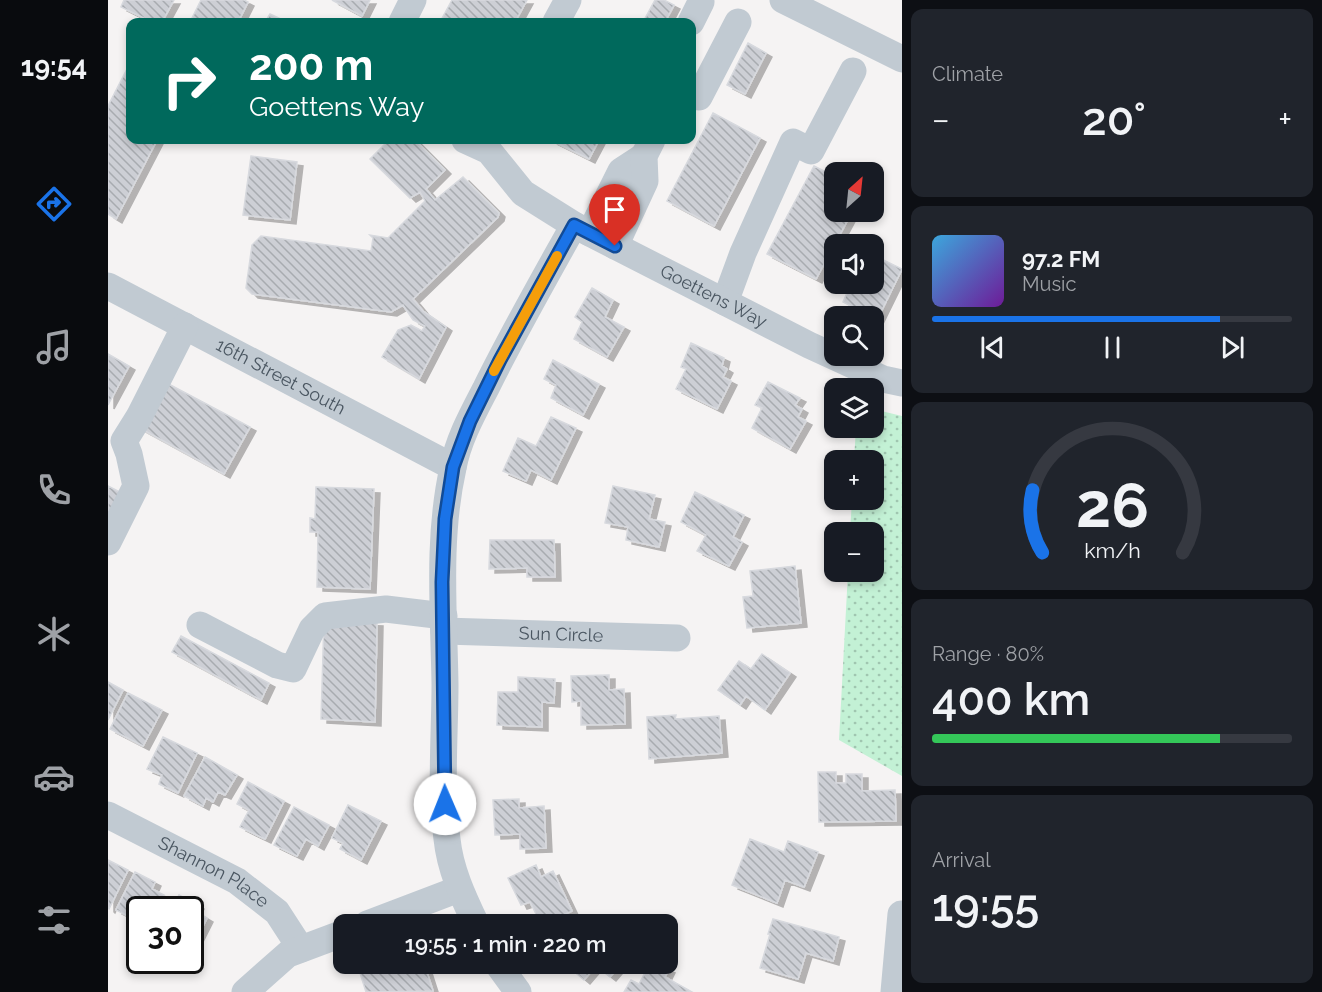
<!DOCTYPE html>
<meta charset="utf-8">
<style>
body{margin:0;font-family:Raleway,sans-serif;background:#20242c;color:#f1f3f6;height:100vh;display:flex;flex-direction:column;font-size:22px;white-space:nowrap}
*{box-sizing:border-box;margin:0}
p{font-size:20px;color:#9ea1a6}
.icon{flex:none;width:33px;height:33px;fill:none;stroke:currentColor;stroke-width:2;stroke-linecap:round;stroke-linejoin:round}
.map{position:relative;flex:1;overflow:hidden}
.sheet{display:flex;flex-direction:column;gap:9px;padding:9px;background:#0d0f14;width:420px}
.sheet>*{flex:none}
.top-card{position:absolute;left:18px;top:18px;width:570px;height:126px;border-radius:12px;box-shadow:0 3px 9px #0003;background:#00695c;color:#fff;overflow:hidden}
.needle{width:39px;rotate:27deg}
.controls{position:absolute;left:716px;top:162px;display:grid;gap:12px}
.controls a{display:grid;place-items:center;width:60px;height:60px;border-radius:12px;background:#171b24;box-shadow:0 3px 9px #0003;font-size:30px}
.speed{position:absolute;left:18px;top:896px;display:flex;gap:12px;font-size:30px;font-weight:700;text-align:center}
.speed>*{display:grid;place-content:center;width:78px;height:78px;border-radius:50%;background:#171b24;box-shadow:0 3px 9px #0003;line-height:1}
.speed .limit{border:3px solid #111;border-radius:9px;background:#fff;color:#111}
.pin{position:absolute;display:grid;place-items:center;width:51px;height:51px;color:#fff;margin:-62px -26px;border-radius:50% 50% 50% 0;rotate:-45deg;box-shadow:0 0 6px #0007}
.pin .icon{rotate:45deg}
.me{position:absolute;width:66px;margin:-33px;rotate:359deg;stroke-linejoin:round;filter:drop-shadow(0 0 4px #0008)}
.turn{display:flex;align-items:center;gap:21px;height:126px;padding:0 24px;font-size:27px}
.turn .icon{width:78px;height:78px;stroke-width:2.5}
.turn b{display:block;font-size:42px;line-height:51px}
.big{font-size:45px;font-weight:600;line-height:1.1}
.sheet .widget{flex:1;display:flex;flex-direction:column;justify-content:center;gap:9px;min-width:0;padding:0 21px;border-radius:12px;background:#20242c}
.sheet .dial{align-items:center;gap:0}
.dial svg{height:156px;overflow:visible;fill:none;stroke:#363941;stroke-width:7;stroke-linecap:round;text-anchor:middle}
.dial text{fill:#f1f3f6;stroke:none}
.song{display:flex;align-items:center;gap:18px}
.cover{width:72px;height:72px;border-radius:9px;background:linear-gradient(135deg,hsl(200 70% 55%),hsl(280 70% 35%))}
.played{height:6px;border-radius:3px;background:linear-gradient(90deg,#1a73e8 80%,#363941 80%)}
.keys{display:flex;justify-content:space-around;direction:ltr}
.heat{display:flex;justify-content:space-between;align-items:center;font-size:33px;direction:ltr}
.charge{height:9px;border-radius:4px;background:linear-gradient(90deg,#34c759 80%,#363941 0)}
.trip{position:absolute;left:225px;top:914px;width:345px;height:60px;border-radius:12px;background:#171b24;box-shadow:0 3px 9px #0003;font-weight:600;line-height:60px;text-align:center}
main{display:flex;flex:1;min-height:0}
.menu{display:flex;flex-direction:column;width:108px;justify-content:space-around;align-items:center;background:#090b0e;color:#9ea1a6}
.menu .icon{width:42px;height:42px}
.menu .selected{color:#1a73e8}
.menu b{font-size:27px;color:#f1f3f6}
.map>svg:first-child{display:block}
.park{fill:url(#park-dots)}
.building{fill:url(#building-back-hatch);stroke:#d7d9de;stroke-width:1.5;filter:url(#shadow)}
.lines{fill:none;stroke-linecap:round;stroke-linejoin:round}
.minor{stroke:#c1cad2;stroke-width:27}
.route-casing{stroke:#114b97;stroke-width:15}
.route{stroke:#1a73e8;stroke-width:10}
.slow{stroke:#f59e0b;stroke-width:10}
.labels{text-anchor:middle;stroke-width:5;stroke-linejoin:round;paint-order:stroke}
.street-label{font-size:18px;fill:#4a5661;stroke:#fff}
</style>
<main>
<nav class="menu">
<b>19:54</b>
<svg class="icon selected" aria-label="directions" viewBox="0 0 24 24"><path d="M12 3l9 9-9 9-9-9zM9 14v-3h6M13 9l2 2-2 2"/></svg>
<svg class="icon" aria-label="music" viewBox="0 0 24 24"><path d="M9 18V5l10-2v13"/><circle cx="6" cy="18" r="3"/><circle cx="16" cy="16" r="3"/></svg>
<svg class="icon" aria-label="phone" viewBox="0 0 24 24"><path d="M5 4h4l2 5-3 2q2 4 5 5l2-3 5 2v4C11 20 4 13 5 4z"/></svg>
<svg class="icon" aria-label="climate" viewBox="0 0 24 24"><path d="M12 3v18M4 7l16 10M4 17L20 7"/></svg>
<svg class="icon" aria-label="car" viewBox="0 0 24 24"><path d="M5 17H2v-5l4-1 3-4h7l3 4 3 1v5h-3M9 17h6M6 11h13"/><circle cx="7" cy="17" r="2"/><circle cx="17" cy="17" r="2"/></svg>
<svg class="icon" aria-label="filters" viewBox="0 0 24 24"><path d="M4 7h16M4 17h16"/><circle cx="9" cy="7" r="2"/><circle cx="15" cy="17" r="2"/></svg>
</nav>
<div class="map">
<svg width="794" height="992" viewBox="0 0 794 992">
<defs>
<pattern id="park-dots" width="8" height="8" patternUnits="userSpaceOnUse" patternTransform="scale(1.5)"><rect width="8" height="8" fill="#c3f1d5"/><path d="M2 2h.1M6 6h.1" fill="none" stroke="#a0c6b0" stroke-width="1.8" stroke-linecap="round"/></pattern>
<pattern id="building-back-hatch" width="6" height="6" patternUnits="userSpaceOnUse" patternTransform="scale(1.5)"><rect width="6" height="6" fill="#cdcfd5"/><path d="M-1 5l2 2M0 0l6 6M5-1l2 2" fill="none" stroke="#a8abb0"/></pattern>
<filter id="shadow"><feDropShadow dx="6" dy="4" stdDeviation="0" flood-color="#0004"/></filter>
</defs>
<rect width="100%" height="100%" fill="#f5f3f3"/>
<!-- park -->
<path class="park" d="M765,409L794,416V776L731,740L740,572H765V532H742L744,500H765V460H746L748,428H765Z"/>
<!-- building -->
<path class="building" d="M16,0H66L54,22H44L13,7Z
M93,0H136L140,2L130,22H82Z
M224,0H262L254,16Z
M344,0H419L407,22H332Z
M547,0H556L566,5L557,22H535Z
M162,14L179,22H157Z
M640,43L658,53L637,94L619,85Z
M22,63V140H49L8,219L0,214V106Z
M605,113L652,138L606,226L559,201Z
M281,140H307L337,170L318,189L327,200L355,177L391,213L390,217L305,299L315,311L338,327L311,379L274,357L290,330L303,325L314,331L317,326L305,320L295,305L283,312L144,294L138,288L144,245L153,236L263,251L265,238L262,235L280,238L317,201L312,192L302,198L262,159Z
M443,140H491L481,159Z
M143,156L189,162L182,220L135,215Z
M706,166L726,176V212H744L708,279L659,254Z
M765,255L794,269L769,320L735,302L743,284H765Z
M484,288L505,300L497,317L516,327L499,357L466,339L474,322L467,317Z
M583,343L616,358L614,366L619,369L615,377L623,381L609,409L568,389L578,369L573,367Z
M0,354L21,366L0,405Z
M445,360L491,384L475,415L443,398L448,385L436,379Z
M53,380L142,427L116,474L28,426Z
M660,382L692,398L687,405L694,409L690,417L698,421L682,449L644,428L654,408L647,405Z
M443,417L468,428L443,480L423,470L418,481L395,471L410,438L428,446Z
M0,486L12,492L0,515Z
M505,486L547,495L541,519L557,522L551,547L518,540L520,527L497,523Z
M208,487L266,489L262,589L209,587L210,532H202V518L207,519Z
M587,492L636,515L625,537L634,542L621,566L589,551L598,535L573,522Z
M382,540H446L447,577H419V568L381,569Z
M687,566L693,623L639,628L635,597L645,596L642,571Z
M216,620L269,622L267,722L213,719Z
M73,636L161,683L153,700L64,652Z
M654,654L682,673L657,710L638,696L632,705L610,690L631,661L643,669Z
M501,675V690L516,689L517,724L473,725V701L464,702L463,676Z
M410,677L447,679L446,703L434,702V727L389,725L390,692H410Z
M0,682L15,690L0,720Z
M20,693L54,710L35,746L2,729Z
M568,715L567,719L611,716L614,753L541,759L539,717Z
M55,737L89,753L70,793L51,784L54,775L39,769Z
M97,757L129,775L117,795L110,792L105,802L98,798L95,806L76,796Z
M710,772H728V783H738V774H754V791L787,790L788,821L711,822Z
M140,782L176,801L157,839L132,827L141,810L129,804Z
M411,799V808L436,806L438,848L412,849V834L387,835L385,800Z
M240,805L273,821L253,860L232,849L235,843L224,838Z
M186,807L221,825L210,846L198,839L189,856L166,845Z
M642,839L676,852L680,841L710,852L696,887L677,880L669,903L624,885Z
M0,860L20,870L1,909L0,908Z
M428,865L433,877L445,871L464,911L437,924H433L422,902L413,905L400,878Z
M27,872L47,882L44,889L56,895L48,909H32V922L8,910Z
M71,895L90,905L87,911L99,918L83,950L82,909H63Z
M665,919L731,937L725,961L698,953L690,979L652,968L662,934H660Z
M284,963H316L325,991L258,992L252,973Z
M456,963H514L502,977L488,966L476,980Z
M549,964L561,969L557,977L584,992H516L523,980L531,984L541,965L546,969Z"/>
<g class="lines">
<!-- minor -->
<g class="minor">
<path d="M675,0L794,59"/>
<path d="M294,22L305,0"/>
<path d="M448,22L460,0"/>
<path d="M583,22L593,2"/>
<path d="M584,94L591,97L630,22"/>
<path d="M357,140L381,151L415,193L466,225"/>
<path d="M482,233L513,171L536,156"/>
<path d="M507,246L537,181L536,156L544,140"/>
<path id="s1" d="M0,286L345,467"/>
<path d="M617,302L635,253L685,142L703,151L745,71"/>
<path d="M0,542L28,486L21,454L16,441L31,417L77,326"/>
<path d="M92,625L169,665L185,669L204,629L217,616L278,609L336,616"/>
<path id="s2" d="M336,631L569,638"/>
<path id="s3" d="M0,815L129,881L169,912L193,949"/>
<path d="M259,924L351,889"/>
<path id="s4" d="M368,924C355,897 342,869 339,839C332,788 337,735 337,685C336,613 329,539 345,468C350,440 365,413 378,388C405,333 436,279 466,225L701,345L775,379L794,383"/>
<path d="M389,963L410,992"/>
<path d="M137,992L180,954L236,933"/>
<path d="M786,992L793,914"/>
</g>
</g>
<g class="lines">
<defs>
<path id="route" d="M337,804L334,582L337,519L345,467L362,421L392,360L466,225L507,246"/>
</defs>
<!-- route casing -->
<use href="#route" class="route-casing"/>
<!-- route -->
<use href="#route" class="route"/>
<!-- slow -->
<path class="slow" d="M386,371L449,256"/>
</g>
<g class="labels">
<!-- street labels -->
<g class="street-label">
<text dy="6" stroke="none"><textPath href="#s4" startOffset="891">Goettens Way</textPath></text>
<text dy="6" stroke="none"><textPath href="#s1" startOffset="195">16th Street South</textPath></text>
<text dy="6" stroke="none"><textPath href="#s2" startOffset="117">Sun Circle</textPath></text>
<text dy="6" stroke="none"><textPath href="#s3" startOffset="120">Shannon Place</textPath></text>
</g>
</g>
</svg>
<div class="controls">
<a><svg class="needle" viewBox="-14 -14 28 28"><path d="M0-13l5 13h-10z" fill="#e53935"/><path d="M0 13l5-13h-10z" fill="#9ea1a6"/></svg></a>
<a><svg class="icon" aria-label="sound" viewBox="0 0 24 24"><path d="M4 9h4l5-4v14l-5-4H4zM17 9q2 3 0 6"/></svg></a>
<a><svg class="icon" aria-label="search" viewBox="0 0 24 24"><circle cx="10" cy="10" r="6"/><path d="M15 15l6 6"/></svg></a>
<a><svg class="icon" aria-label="layers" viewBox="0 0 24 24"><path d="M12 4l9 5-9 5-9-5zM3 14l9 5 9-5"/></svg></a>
<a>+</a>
<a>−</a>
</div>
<div class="speed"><div class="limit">30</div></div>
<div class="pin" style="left:507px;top:246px;background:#d93025"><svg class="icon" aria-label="arrive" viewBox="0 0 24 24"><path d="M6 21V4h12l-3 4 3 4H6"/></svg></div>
<svg class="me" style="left:337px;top:804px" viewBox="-20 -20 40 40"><circle r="19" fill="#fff"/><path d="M0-13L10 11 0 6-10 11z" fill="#1a73e8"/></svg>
<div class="trip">19:55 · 1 min · 220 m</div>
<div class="top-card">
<div class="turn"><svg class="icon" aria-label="right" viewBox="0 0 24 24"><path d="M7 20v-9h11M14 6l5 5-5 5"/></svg><div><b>200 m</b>Goettens Way</div></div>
</div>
</div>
<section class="sheet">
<div class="widget"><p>Climate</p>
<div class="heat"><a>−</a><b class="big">20°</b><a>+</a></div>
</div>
<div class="widget">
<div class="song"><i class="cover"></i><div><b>97.2 FM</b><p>Music</p></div></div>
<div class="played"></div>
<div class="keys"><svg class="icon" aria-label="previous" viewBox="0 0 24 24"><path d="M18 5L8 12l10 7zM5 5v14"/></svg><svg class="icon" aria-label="pause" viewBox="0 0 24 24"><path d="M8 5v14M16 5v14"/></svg><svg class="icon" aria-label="next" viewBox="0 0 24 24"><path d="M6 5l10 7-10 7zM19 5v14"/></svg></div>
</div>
<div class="widget dial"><svg viewBox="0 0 100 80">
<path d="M14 69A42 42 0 1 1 86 69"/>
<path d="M14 69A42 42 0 0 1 9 37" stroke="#1a73e8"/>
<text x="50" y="56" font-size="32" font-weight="700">26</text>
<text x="50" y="72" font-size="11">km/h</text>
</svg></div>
<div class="widget"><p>Range · 80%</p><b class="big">400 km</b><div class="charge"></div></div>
<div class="widget"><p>Arrival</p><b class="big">19:55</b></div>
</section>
</main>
